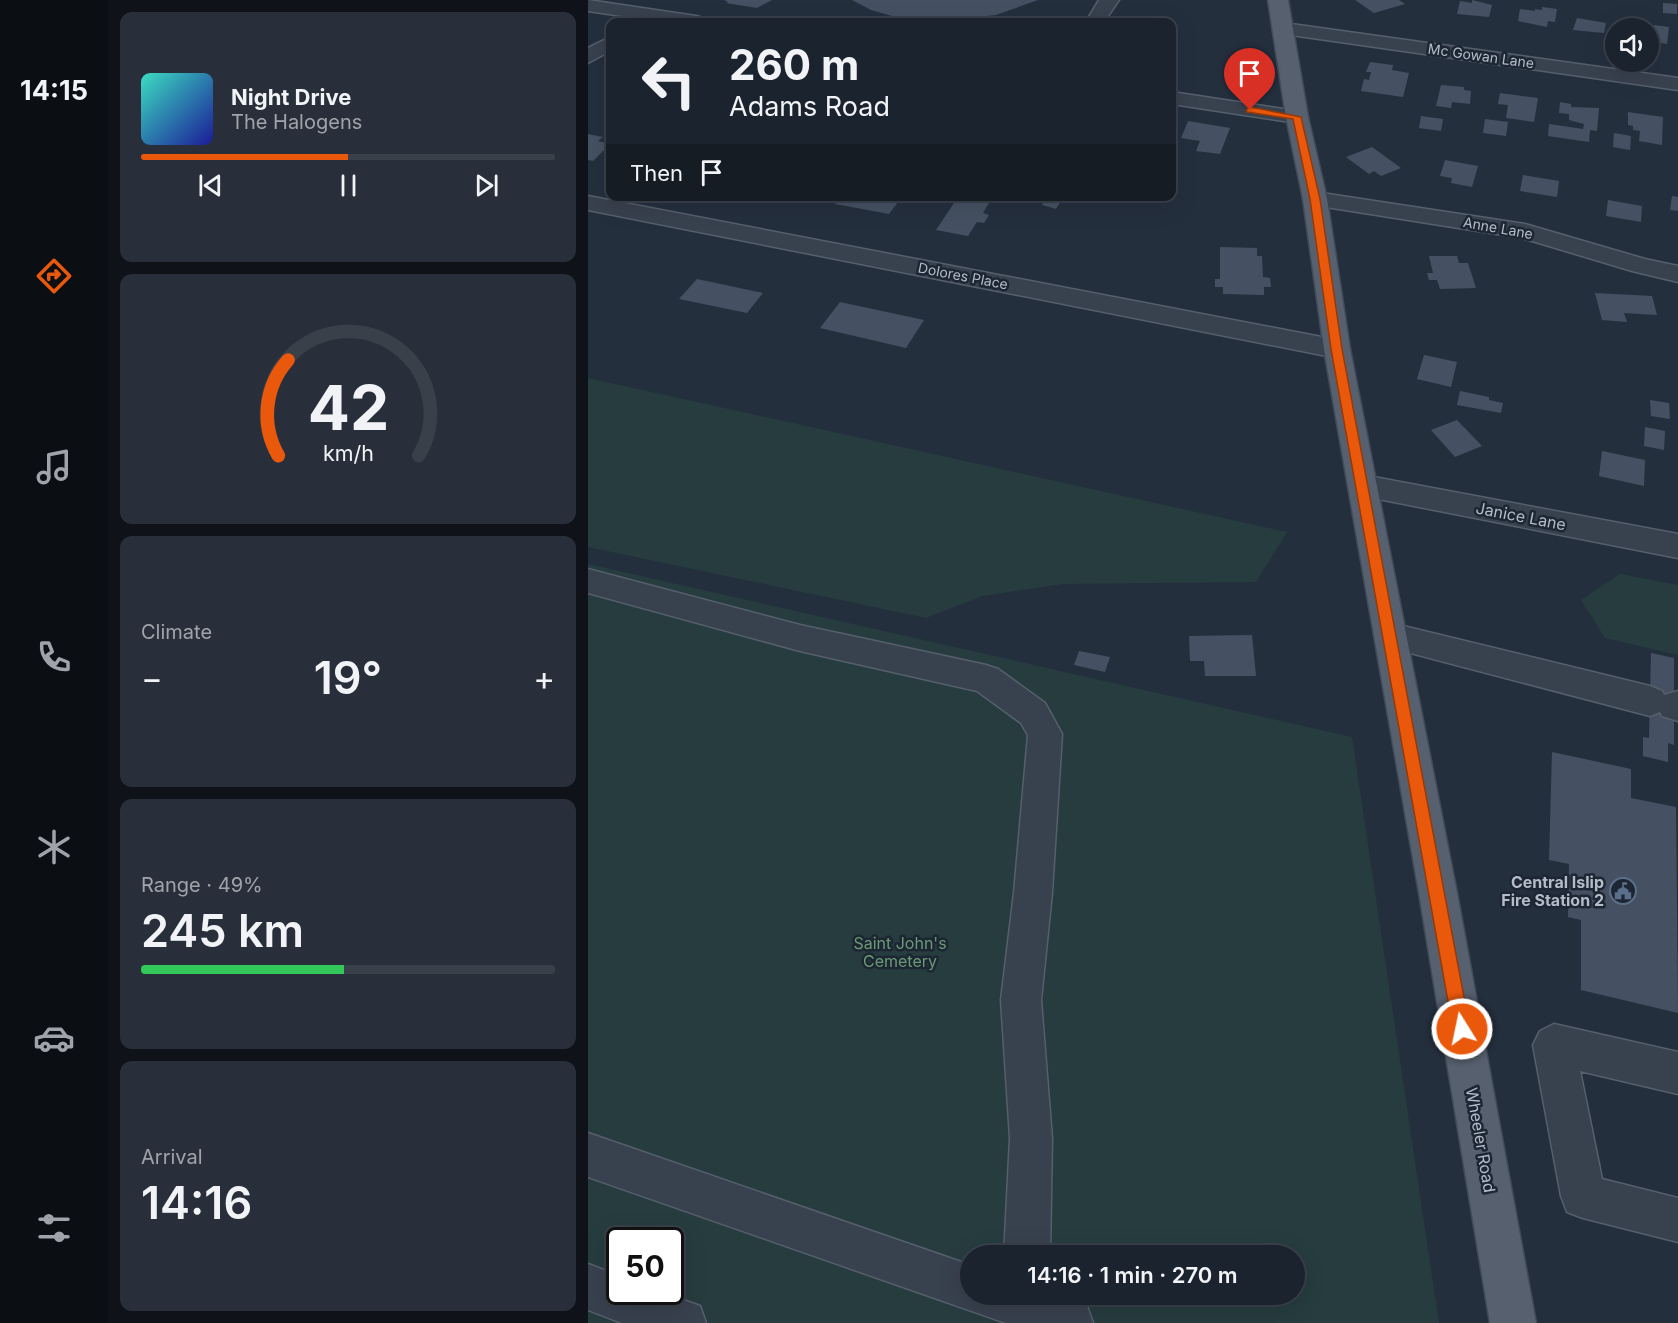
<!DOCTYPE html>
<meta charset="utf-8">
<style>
body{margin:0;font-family:Inter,sans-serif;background:#282f3a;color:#f1f3f6;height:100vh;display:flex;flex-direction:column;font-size:22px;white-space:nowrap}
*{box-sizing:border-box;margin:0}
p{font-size:20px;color:#a0a4aa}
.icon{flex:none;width:33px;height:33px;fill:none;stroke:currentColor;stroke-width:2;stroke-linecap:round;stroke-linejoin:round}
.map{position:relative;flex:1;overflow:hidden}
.details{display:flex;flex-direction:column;gap:12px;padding:12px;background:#0f1319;width:480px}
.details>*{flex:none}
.guide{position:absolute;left:18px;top:18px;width:570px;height:183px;border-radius:12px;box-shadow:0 6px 24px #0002,0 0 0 2px #39404a;background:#1b232e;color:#f1f3f6;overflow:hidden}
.tools{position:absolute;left:1017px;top:18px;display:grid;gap:12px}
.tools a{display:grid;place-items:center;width:54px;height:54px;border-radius:50%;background:#1b232e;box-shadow:0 6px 24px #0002,0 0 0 2px #39404a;font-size:30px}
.speed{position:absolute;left:18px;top:1227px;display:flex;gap:12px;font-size:30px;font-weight:700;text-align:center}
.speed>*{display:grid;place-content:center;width:78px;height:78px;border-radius:50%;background:#1b232e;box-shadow:0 6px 24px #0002,0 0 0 2px #39404a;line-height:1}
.speed .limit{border:3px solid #111;border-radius:9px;background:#fff;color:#111}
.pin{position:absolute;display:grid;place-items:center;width:51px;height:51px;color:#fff;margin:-62px -26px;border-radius:50% 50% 50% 0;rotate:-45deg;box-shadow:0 0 6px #0007}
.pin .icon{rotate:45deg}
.me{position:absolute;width:66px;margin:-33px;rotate:350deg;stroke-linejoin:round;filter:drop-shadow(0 0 4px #0008)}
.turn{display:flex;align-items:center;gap:21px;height:126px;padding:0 24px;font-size:27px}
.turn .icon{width:78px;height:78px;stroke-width:2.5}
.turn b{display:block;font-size:42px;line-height:51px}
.then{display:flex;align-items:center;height:57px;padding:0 24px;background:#0003;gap:12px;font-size:22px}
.big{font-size:45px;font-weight:600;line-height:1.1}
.details .tile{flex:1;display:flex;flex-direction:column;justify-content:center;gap:9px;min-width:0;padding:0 21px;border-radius:12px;background:#282f3a}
.details .dial{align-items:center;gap:0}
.dial svg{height:156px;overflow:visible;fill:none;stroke:#39404a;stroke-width:7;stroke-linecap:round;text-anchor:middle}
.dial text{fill:#f1f3f6;stroke:none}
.song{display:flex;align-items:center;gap:18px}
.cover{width:72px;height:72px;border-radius:9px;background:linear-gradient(135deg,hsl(170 70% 55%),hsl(240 70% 35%))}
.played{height:6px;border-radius:3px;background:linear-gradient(90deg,#ea580c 50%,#39404a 50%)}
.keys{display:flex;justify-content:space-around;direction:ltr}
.heat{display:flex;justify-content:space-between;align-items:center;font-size:33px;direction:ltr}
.charge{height:9px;border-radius:4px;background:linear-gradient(90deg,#34c759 49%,#39404a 0)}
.trip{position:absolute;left:372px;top:1245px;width:345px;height:60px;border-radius:30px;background:#1b232e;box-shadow:0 6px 24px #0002,0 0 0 2px #39404a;font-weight:600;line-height:60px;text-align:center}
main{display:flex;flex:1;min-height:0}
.tabs{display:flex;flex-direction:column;width:108px;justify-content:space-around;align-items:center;background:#0b0e12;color:#a0a4aa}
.tabs .icon{width:42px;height:42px}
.tabs .current{color:#ea580c}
.tabs b{font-size:27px;color:#f1f3f6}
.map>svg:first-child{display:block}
.green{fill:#263c3f;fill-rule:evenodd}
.building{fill:#455162}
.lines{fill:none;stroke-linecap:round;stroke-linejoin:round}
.minor-casing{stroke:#565f6c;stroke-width:3}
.major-casing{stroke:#414a57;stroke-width:3}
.minor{fill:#38414e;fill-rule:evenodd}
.major{fill:#56606e;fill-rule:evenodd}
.route{fill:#ea580c;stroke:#983908;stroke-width:1.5}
.labels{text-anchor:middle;stroke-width:5;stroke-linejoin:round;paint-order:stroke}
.far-street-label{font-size:14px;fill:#b4bcc9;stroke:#1d2633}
.street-label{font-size:16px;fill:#b4bcc9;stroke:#1d2633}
.poi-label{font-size:16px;font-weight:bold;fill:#b4bcc9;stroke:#1d2633;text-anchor:end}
.park-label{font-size:16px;fill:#6b9a76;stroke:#1d2633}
</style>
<main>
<nav class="tabs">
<b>14:15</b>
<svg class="icon current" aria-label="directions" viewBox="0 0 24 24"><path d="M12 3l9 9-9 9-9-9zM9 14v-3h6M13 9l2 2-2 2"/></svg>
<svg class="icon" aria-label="music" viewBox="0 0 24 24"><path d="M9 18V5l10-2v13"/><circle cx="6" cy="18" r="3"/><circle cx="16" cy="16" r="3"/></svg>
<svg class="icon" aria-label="phone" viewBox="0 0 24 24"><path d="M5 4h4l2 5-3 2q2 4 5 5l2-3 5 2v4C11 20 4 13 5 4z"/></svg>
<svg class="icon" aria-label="climate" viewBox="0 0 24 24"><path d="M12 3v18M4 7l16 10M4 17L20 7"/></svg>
<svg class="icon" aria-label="car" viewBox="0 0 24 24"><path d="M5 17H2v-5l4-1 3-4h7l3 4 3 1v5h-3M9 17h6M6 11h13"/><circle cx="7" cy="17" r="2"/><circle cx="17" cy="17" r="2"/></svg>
<svg class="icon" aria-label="filters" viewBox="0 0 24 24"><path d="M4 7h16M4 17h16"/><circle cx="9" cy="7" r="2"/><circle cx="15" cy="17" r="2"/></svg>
</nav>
<section class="details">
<div class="tile">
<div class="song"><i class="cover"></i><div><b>Night Drive</b><p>The Halogens</p></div></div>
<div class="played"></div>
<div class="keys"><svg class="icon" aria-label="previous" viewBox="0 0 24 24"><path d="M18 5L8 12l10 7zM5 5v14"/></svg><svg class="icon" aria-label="pause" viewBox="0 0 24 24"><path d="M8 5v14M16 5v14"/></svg><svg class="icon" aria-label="next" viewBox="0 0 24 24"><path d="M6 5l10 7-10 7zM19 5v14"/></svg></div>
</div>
<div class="tile dial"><svg viewBox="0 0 100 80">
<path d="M14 69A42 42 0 1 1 86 69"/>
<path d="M14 69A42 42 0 0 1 19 20" stroke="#ea580c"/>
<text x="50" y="56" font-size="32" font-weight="700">42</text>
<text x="50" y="72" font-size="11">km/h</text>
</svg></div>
<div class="tile"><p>Climate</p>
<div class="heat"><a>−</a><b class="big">19°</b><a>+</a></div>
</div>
<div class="tile"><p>Range · 49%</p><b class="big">245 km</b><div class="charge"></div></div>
<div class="tile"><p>Arrival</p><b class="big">14:16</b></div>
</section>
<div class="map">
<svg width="1090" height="1323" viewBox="0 0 1090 1323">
<rect width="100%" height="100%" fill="#242f3e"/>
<!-- green -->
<path class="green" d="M0,378L699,532L668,582L475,584L394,596L338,618L0,547Z
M0,564L764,737L851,1323H0ZM32,1240H82V1292H32ZM382,1256H706V1294H382Z
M1032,574L1090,585V655L1017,638L993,600Z"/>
<!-- building -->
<path class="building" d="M136,0H184L169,8L138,3L140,2Z
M264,0H450L408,15L355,21L304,16L283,10Z
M767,0H811L817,4L786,13Z
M884,0L904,5L901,17L869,14L872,1L884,3Z
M1075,3L1089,4V14L1075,13Z
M954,7L969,9L967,22L960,21L959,27L930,21L932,9L947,11V9L954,10Z
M989,18L1018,23L1016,33L985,30Z
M1066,25L1081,27L1079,44L1060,41V28L1066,29Z
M782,62L805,65L804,70L821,73L815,97L773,91L776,79L781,80L783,72H778Z
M853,85L876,87V90L883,91L882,104L864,102L863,108L848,106Z
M912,93L950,98L946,122L918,118L920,105L910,104Z
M972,102L983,104V107L1011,108L1009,131L1002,130L1001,142L960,136L961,124L995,129L996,124L981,120V114L971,113Z
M1040,112L1075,117L1074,145L1051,141L1052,131L1045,130V126L1040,125Z
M833,116L855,119L853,131L831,128Z
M897,119L920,122L918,136L895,133Z
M600,121L642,128L632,154L608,151L612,141L593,138Z
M1026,133L1043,136L1042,150L1025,147Z
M0,134L15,137L10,141L22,144L5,161L0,160Z
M784,147L813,168L793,176L786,171L781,174L758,157Z
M857,160L890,166L884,187L863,183L864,178L852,176Z
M935,175L971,181L969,197L932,191Z
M252,196H312L314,197L301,214L247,204Z
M458,196H476L468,209L454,205Z
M1084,196L1090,197V211L1082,210Z
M370,197L401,203L395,213L401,215L396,223L389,222L380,236L348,230Z
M1020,200L1054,206L1053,222L1018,216Z
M632,247L669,248V256H674L675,277L682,278L683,287H676V295L635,294V287H627V279H632Z
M841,256H869L871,263H880L888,288L852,289L849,280H841L839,273H845Z
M109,279L175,293L159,313L91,299Z
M1007,293L1064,296L1069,315L1036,313L1039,322L1014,320Z
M252,302L336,320L318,348L232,328Z
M836,355L869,362L863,387L829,379Z
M872,391L901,397V400L915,403L913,413L869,405Z
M1062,400L1081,403L1082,419L1063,416Z
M869,420L894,446L867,457L843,430Z
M1057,427L1077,431L1076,450L1056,446Z
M1014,451L1057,460L1056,486L1011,476Z
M664,635L668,676H617L616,661H602L601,636Z
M491,651L522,657L517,672L486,665Z
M1063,653L1086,658V745L1080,743V762L1055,756V737L1061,738Z
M964,752L1043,769V798L1088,807L1090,1013L993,990V920L980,917L981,864L961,860Z"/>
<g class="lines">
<defs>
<path id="minor" d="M0,0L108,16L115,18L118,22H74L0,11Z
M511,0H531L516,22H498Z
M696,23L1090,78V90L689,33L686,29L689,25Z
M22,37V51L0,63V48Z
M584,92L709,111L717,112L720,117L717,122L709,123L584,104Z
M727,192L937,224L1057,259L1090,266V282L1044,271L934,238L719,204L715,199L719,194Z
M0,196L749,340L758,343L762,349L758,355L749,358L0,210Z
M775,475L1090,534V558L765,494L760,486L765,478Z
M0,569L212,625L398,665L410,669L457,703L474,734L464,893L453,1000L464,1138L462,1256H416L422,1138L413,1000L426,893L440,735L433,723L389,691L212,651L0,593Z
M803,623L1062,686L1074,691L1076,695L1090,691V721L1074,716L1072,712L1062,716L792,645L787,636L792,627Z
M966,1024L1090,1052V1094L992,1071L1014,1179L1090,1198V1242L995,1218L979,1212L973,1196L945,1045L952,1031Z
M0,1133L382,1265V1294H468L499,1306L505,1323H418L0,1177Z
M0,1264L32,1276V1292H73L112,1306L118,1323H34L0,1310Z"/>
<path id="major" d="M680,0H700L720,117L739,199L762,349L869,893L948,1323H902L831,893L736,349L715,199L698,117Z"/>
</defs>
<!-- minor casing -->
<use href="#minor" class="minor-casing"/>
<!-- major casing -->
<use href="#major" class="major-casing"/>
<!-- minor -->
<use href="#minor" class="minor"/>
<!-- major -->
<use href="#major" class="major"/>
</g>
<!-- route -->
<path class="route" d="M662,107L713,117L732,199L754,349L882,1029L880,1035L874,1037L868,1035L865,1029L743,349L722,199L705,119L659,112L658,110Z"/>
<!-- icons -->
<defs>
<symbol id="civic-ring" viewBox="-11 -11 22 22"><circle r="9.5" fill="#1d2633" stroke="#5c6f8a" stroke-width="1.5"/><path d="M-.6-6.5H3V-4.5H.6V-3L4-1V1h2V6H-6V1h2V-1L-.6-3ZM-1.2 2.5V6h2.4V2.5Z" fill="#5c6f8a"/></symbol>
</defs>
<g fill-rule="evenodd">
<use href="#civic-ring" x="1020" y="876" width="30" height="30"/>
</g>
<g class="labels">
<!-- far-street labels -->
<g class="far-street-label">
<text transform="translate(893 56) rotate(8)" y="5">Mc Gowan Lane</text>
<text transform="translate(910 228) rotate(10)" y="5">Anne Lane</text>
<text transform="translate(375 276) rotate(11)" y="5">Dolores Place</text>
</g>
<!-- street labels -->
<g class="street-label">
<text transform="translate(933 516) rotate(11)" y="6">Janice Lane</text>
<text transform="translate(893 1140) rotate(80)" y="6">Wheeler Road</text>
</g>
<!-- poi labels -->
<g class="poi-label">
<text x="1016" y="888">Central Islip<tspan x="1016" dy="18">Fire Station 2</tspan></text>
</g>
<!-- park labels -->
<g class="park-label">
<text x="312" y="949">Saint John's<tspan x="312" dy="18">Cemetery</tspan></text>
</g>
</g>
</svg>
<div class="tools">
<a><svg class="icon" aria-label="sound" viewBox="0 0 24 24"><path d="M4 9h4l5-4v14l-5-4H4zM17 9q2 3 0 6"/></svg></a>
</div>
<div class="speed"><div class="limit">50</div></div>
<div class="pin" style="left:662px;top:110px;background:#d93025"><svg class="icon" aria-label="arrive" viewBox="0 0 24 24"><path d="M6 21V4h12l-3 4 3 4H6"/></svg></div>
<svg class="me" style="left:874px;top:1029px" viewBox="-20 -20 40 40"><circle r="17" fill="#ea580c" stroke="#fff" stroke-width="3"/><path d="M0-11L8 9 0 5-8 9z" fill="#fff"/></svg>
<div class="trip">14:16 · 1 min · 270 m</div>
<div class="guide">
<div class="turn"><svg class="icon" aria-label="left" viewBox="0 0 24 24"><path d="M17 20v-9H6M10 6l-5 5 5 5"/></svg><div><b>260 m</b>Adams Road</div></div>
<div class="then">Then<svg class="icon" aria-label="arrive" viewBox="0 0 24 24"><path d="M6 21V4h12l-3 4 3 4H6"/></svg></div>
</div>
</div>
</main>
